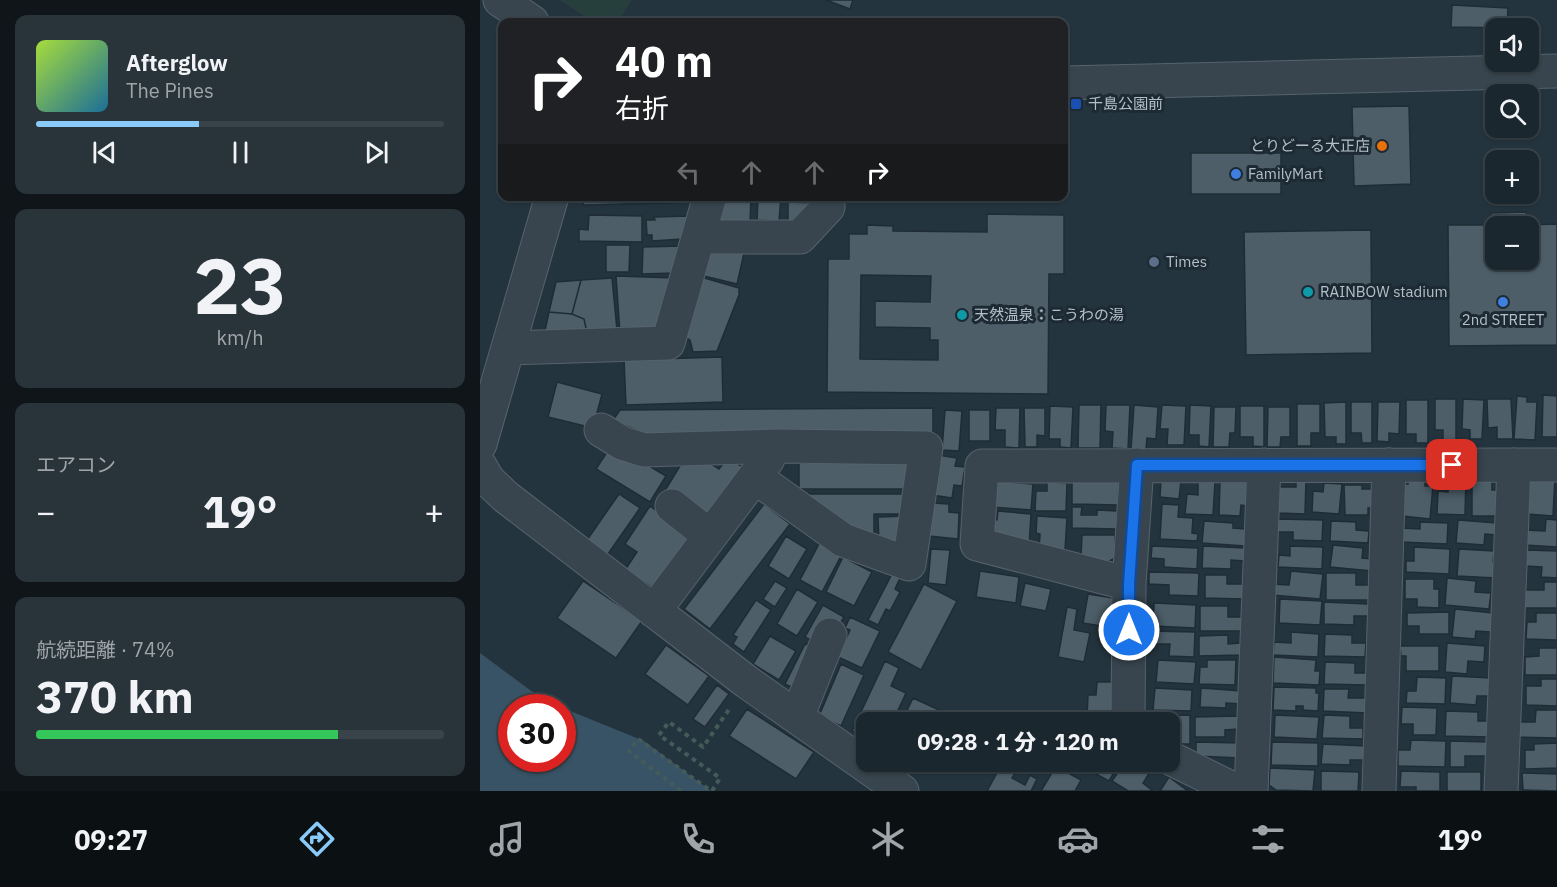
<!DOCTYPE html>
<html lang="ja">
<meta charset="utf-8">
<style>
body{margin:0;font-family:"IBM Plex Sans","Noto Sans JP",sans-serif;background:#28333a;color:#f1f3f6;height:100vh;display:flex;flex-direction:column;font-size:22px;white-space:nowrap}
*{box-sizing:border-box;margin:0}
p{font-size:20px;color:#a0a5aa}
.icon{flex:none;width:33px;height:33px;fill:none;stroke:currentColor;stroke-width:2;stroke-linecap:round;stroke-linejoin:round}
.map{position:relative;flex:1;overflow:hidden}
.details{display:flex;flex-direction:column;gap:15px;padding:15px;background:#0f1519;width:480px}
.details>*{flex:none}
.top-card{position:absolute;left:18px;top:18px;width:570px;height:183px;border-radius:12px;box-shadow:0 2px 4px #0004,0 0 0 2px #39444a;background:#202124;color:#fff;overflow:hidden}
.tools{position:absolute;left:1005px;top:18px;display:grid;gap:12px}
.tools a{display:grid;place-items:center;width:54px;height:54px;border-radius:12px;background:#1b272e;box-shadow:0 2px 4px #0004,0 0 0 2px #39444a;font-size:30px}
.speed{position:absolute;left:18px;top:694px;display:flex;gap:12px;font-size:30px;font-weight:700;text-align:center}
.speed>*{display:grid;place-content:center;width:78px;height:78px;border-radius:50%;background:#1b272e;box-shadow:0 2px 4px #0004,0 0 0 2px #39444a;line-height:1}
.speed .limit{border:9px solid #d22;background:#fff;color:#111}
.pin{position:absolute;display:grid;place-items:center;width:51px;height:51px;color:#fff;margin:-26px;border-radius:12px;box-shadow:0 3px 9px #0006}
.me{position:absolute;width:66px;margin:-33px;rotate:0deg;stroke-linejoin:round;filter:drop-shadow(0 0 4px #0008)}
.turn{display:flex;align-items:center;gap:21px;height:126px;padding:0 18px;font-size:27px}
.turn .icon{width:78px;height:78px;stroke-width:2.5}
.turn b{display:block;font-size:42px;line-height:51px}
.lanes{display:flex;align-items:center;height:57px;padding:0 18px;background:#0003;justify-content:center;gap:30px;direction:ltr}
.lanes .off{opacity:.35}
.big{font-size:45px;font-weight:800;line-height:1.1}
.details .tile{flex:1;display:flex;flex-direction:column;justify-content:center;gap:9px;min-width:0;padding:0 21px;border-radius:12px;background:#28333a}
.details .dial{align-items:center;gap:0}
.dial b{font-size:78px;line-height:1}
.song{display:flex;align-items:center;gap:18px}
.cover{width:72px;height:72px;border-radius:9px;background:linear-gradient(135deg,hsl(80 70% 55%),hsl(200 70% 35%))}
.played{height:6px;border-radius:3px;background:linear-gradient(90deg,#89caf9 40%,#39444a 40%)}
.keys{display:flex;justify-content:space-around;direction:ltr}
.heat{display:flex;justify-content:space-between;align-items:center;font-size:33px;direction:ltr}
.charge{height:9px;border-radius:4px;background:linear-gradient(90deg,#34c759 74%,#39444a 0)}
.trip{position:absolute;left:376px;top:712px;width:324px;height:60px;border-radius:12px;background:#1b272e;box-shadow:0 2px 4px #0004,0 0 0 2px #39444a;font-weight:800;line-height:60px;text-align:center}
.dock{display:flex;height:96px;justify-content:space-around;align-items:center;background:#0b1012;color:#a0a5aa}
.dock .icon{width:42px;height:42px}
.dock .selected{color:#89caf9}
.dock b{font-size:27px;color:#f1f3f6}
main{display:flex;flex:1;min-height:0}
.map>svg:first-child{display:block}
.green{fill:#263f3d}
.water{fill:#385365;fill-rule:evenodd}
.building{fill:#4d5e69;stroke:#1f2c35;stroke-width:1.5;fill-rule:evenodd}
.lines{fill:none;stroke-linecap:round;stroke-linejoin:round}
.minor-casing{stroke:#56636c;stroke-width:35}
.path{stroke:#445b59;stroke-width:4;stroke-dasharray:4.5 4.5;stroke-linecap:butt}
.minor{stroke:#38454e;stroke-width:33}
.route-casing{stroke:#114b97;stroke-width:15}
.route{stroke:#1a73e8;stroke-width:10}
.transit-dot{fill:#1a4fb4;stroke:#1d2a33;stroke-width:2}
.food-dot{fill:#e8710a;stroke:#1d2a33;stroke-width:2}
.shop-dot{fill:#3f7fe0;stroke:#1d2a33;stroke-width:2}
.service-dot{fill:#5c6f8a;stroke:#1d2a33;stroke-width:2}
.culture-dot{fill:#0f9aa8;stroke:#1d2a33;stroke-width:2}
.labels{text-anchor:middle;stroke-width:6;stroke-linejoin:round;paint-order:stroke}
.poi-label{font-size:15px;fill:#b4c0c9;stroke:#1d2a33;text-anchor:start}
</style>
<main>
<section class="details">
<div class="tile">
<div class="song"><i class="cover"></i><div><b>Afterglow</b><p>The Pines</p></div></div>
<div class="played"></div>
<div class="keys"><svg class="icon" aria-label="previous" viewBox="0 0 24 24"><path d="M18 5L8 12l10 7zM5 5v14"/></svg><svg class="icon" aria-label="pause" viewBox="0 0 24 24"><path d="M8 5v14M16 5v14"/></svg><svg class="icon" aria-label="next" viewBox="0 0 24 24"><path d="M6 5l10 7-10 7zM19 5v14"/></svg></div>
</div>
<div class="tile dial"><b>23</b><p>km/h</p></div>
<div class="tile"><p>エアコン</p>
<div class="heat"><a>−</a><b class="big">19°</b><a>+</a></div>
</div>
<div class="tile"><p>航続距離 · 74%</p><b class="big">370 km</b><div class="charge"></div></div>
</section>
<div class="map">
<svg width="1077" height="791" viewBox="0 0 1077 791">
<rect width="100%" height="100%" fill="#24343e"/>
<!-- green -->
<path class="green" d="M80,0H152L138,22H113Z"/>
<!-- water -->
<path class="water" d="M0,653L50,690L78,706L164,741L231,791H0ZM32,708H82V759H32Z"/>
<!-- building -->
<path class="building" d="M346,0H373L370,9Z
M972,5L1028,8L1027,28L971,27Z
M929,106L931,184L874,186L872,107Z
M711,153H801V194H711Z
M104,196H222L221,202L103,205Z
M241,196H271L270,223L237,225Z
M278,196H301L299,221L277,220Z
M308,202L337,203L323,223H308Z
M1046,212L1047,225L1077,224V345L969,346L968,225H1011V213ZM1016,226H1048V260H1016Z
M507,214L584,215V274H569L568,394L347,392L348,259H369V234H387V225L413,226V231L507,232ZM381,275L451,276L450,302L395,301V327L450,328V340H458V360L380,359Z
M109,215L162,216V242L99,241V229L108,230Z
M210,216L202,239L172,241V235H167L166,220H175L174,217Z
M891,230L892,353L766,355L764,232Z
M126,245H150L149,272H126Z
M230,245L265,249L257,284L224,276Z
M202,246L195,273L162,274L163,247Z
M136,276L195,278L186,330L140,334Z
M221,277L259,288V295L237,351L213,352L210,340L206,338Z
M132,278L137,330L107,333L104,319L92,314L101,280Z
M101,280L92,314L69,312L76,282Z
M69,312L92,314L104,319L107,333L64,335Z
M242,357L243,402L146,405L144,360Z
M77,382L122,394L113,428L68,417Z
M1063,395L1077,396V437H1062Z
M1037,396L1047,397V402H1057L1055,440L1034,439Z
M955,399H976V443H963V430H955Z
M983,399L1004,400L1002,439H990V430L982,429Z
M1007,399H1031L1033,439H1017V427L1008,428Z
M926,400H948V443H936V434H926Z
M866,402V444H856V437H845L844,403Z
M871,402H892V443H882L881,433H871Z
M898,402H920L919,434L909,433V442L897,441Z
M817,404H840V433H831V446H817Z
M599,405H621L620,448H598Z
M626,405H650L648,449L632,448L633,432L625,431Z
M654,405L678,407L676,439L667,438L666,450L651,449Z
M682,405L706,406L704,445H687L688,429H680Z
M710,405L731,406L729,447L719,446V435H709Z
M570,406L593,407L591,448L580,447V439H569Z
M760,406H784V447L773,446V437H760Z
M734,407H756L755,433H750L749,447H733Z
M788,407H810V437H801L800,447H787Z
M453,408V441L167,435L133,420L140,410Z
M516,408H540L539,448L525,447V430H515Z
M544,408H565V436L557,435V447H545Z
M465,410L482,411L479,451L462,450Z
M489,410H510V441H489Z
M129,449L146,452L186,476L170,502L116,469Z
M458,455L477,458L475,466L485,467L482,486L474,485L472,498L452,495Z
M246,460L255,462L272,474L234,523L181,497L203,461L228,462L239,469Z
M319,463H432V489H319Z
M969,477L986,478L985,515L957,514L958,491L968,492Z
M1049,477L1075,478L1073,516L1047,514Z
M929,478L945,479V486H953L950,519L922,516L925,484H928Z
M992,478H1012V490H1017V516H992Z
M592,480L636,481L639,484L638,505L592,504Z
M681,480L701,481L699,499L680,497Z
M740,480L768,481L767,506L761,505L760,516L739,515Z
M816,480H826L825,514L798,513L799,487H816Z
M513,481L553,484L551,510L511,507Z
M718,481L735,482L733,515L705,514L707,494L718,495Z
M567,482L587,483L586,511H555L556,491H567Z
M844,483L862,484L859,514L832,512L833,491L843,492Z
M864,485H882V489H896V508H888V515H865Z
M139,494L160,508L128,554L107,540Z
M324,494H427V514H394V536L348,522Z
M452,503L469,504V512L479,513L478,539L449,536Z
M284,504L310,524L230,629L204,609Z
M682,504L699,505L698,517L713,518L712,533L718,534L717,541L680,539Z
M170,506L219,540L173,588L145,570L157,552L145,544Z
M592,507H602L601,515H617V510L637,511V529L592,528Z
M518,511L551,514L549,547L510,535L511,519L517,520Z
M427,516L428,543L399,544L398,517Z
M557,516L587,518L585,550L559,549L560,534L556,533Z
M797,519L843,520L842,541L813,540V532H797Z
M1066,519L1077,520V547L1044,545L1045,530L1065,531Z
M978,520L1017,523V535L1005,534L1004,545L976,543Z
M724,521L753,523V528L766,529L765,546L722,543Z
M851,521L876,522V530L889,531L888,543L850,541Z
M940,522L968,523L967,544L921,542L922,528L940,529Z
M602,535H635V558L626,563L601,557Z
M306,536L327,549L309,579L288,566Z
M340,542L362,554L342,592L320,580Z
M853,545L883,548L882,558L893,559L892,571L850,567Z
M672,546L718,548L717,569L684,567V559L671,558Z
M723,546L765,548V561L751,560V569L722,568Z
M810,546L843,547L842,569L798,567L799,555L810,556Z
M934,547L970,549L969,574L926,572V561H934Z
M451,549L470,550L466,585L448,583Z
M979,549L1014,551L1013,562H1017L1016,578L977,576Z
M1047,550L1077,551V578L1061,577L1062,567L1046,566Z
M363,557L392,572L374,606L346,592Z
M500,571L539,577L536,603L496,597Z
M811,571L843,574L840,599L791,595L792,584L809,585Z
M669,572L719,573L718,596L689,595V585L669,584Z
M846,573H876V585H891V600H846Z
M412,574L420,578L415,589L420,592L410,611L406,609L398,625L388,620Z
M725,575H747V584H763V599L725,598Z
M967,578L996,581L995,592L1011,593L1009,609L965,605Z
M925,579H954V589H959V608L937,607V599H925Z
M103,581L162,621L136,658L77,618Z
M295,581L307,588L295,607L283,599Z
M1064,582H1077V608H1044L1045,590H1064Z
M545,583L571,589L566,611L540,606Z
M444,584L477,601L441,670L408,652Z
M317,589L338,602L317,636L297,624Z
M608,594L639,599L633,628L603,623Z
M800,599L842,601L840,625L799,623Z
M276,600L291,610L264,652L253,644L257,637L253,635Z
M844,602L888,604V616H874V625L844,624Z
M674,603L716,605L715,628L673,626Z
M343,605L364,617L357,629L341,646L325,637Z
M720,606H748V617H763V631H720Z
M587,607L597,609L594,630L610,633L604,662L578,657Z
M975,609L1013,613L1011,632L996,631L995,639L972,637Z
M969,612V634H939V626H927V613Z
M1056,613H1077V640L1046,639L1047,622H1056Z
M370,617L400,631L382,668L358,657L370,630L365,628Z
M669,631L715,632L714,657L689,656L690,644H668Z
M811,632L839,634L838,657L793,655L794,642L811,643Z
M845,634L872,635V643H886L885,657L844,656Z
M748,635V644L761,643L762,655L719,656V636Z
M290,636L316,651L299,680L273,664Z
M967,643L1005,646L1004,662L988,661L987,674L965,672Z
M325,644L339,650L320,691L305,684Z
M186,645L229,676L208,705L165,674Z
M920,646H959V671H926V656H921Z
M1059,648H1077V675H1045V657L1059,656Z
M794,657L836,660L835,671H840L839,685L793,683Z
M678,660L716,662L714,684L676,682Z
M727,660H756L755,685L719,684L720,667H727Z
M405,661L419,668L411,686L426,693L412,723H387V738L372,731Z
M845,662L875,663V673H887L886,685L844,684Z
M361,664L384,675L361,726L339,716Z
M972,676L1012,678L1011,696H997L996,705L970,703Z
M937,677L966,678L965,704L926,703L927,691H936Z
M1061,679H1077V706L1046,705V686H1061Z
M617,682H634L633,718L607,717L608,695H616Z
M237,685L249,694L225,727L213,719Z
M794,687L836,688V693H839L838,711L823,710V706H816V711L793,710Z
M675,688L712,690L711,711L673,710Z
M721,688L762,691V704L746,703V708L720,707Z
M844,689H869L868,698H888L887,713L843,711Z
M433,698L468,714L464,723H421Z
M922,707L957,708L956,735H933V724H921Z
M267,709L334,752L316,779L249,736Z
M1056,710H1077V738L1039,737V722H1055Z
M966,711L998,712V721H1010L1009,737L965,736Z
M710,715V744H690V723H680V716Z
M795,715L839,717L837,739L794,737Z
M844,715L870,716V728H883V739L842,738Z
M759,716V729L745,730V737H715V717Z
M931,740L966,741L965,767L918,766V750H930Z
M970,741L1009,742V756H985V767H970Z
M716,742L761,743L760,758L716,756Z
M792,742L838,743V766L791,765Z
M1077,743V768L1045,769V750H1054V744Z
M843,744L886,746L885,760H870V765L841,764Z
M523,762L537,770L532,778L545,785L550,775L557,779L551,791H507Z
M544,762H567L559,774L543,763Z
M608,762H640L629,781L614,773L617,769L607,764Z
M645,762H654L670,772L663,783L673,791H648L632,781Z
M576,766L601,780L595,791H561Z
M790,768L835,770L833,791L796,790L789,785Z
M841,771L879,772L878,791H841Z
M921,771L960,772V791H936V787H920Z
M967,772H1001V791H967Z
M1042,773L1077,774V791L1043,790Z
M689,777L708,791H680Z"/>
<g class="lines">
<defs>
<path id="minor" d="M20,0L52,22
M584,83L1077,71
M220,237H320L348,207V196
M28,348L188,343L230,196
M121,430L142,443L164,450L298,446L446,448L429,564L363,540L275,477
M0,444L72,196
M0,466L8,480L26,497L267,682L422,791
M192,506L230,536
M649,584L497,544L502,466L1077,465
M174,611L288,459
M317,717L350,635
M648,723L649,584L657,465
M690,758L757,791
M771,791L784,465
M899,791L909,465
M1021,791L1034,465"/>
</defs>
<!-- minor casing -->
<use href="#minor" class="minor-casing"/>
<!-- path -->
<path class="path" d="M201,791L149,751L158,739L231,791
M232,791L240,778L179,735L189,722L223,747L250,708"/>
<!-- minor -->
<use href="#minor" class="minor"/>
</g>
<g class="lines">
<defs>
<path id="route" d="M649,630V584L657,465H972"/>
</defs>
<!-- route casing -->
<use href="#route" class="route-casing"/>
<!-- route -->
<use href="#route" class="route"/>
</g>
<!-- markers -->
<rect class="transit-dot" x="590" y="98" width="12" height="12" rx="3"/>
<circle class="food-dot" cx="902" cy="146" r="6"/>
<g class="shop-dot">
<circle cx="756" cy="174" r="6"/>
<circle cx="1023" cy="302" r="6"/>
</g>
<circle class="service-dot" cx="674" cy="262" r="6"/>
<g class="culture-dot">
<circle cx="828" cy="292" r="6"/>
<circle cx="482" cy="315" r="6"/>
</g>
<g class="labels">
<!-- poi labels -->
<g class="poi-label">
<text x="608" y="109">千島公園前</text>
<text x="890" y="151" text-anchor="end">とりどーる大正店</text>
<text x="768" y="179">FamilyMart</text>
<text x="686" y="267">Times</text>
<text x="840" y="297">RAINBOW stadium</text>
<text x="494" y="320">天然温泉：こうわの湯</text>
<text x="1023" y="325" text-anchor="middle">2nd STREET</text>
</g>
</g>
</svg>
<div class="tools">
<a><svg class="icon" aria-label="sound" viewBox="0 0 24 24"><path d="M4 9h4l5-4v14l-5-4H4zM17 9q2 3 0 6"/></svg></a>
<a><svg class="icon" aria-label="search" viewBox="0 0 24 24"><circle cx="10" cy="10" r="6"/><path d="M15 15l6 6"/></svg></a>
<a>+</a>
<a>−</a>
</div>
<div class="speed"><div class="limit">30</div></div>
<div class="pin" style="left:972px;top:465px;background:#d93025"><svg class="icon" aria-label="arrive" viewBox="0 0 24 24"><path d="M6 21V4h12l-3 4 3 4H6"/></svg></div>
<svg class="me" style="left:649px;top:630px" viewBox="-20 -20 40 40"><circle r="17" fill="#1a73e8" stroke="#fff" stroke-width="3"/><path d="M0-11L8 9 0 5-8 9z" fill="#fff"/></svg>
<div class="trip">09:28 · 1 分 · 120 m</div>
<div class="top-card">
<div class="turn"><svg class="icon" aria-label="right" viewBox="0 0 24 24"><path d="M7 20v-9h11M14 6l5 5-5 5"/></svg><div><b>40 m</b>右折</div></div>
<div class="lanes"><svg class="icon off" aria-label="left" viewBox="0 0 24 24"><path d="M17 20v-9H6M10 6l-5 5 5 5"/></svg><svg class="icon off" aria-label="ahead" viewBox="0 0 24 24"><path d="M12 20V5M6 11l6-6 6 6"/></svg><svg class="icon off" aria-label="ahead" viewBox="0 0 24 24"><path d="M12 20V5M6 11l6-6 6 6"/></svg><svg class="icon" aria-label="right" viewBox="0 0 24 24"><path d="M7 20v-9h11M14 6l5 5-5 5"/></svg></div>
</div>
</div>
</main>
<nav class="dock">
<b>09:27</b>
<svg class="icon selected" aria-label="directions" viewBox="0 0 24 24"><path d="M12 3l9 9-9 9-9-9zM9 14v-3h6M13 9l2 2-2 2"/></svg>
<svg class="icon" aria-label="music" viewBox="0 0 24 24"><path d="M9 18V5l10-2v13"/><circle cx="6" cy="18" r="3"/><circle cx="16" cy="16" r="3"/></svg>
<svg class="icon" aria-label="phone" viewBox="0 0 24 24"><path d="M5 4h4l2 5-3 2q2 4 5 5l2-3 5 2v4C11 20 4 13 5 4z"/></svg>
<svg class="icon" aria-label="climate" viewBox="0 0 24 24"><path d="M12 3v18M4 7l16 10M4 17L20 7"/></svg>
<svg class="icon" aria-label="car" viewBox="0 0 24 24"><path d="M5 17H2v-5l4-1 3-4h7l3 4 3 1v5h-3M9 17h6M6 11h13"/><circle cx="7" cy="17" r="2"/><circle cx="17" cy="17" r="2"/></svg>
<svg class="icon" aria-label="filters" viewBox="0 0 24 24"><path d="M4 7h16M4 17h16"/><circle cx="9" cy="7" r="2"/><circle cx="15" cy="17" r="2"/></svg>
<b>19°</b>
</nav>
